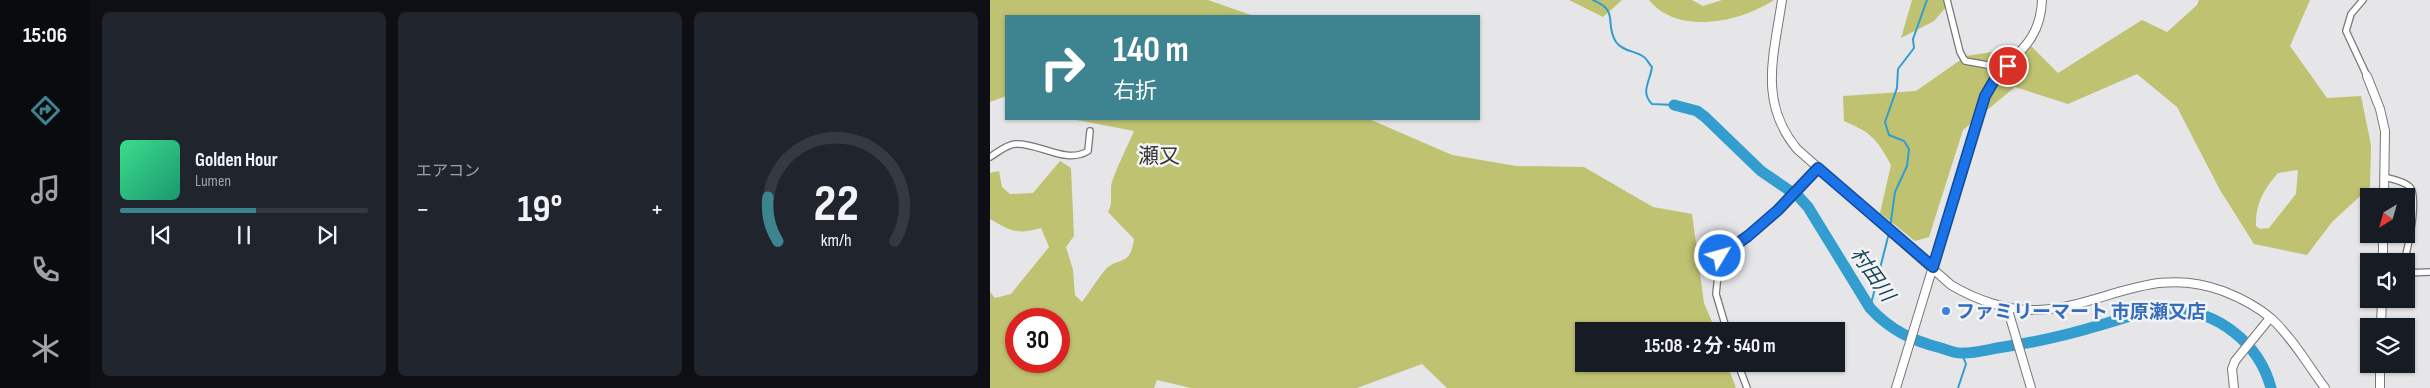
<!DOCTYPE html>
<html lang="ja">
<meta charset="utf-8">
<style>
body{margin:0;font-family:"Sofia Sans Condensed","Noto Sans JP",sans-serif;background:#20242c;color:#f1f3f6;height:100vh;display:flex;flex-direction:column;font-size:19px;white-space:nowrap}
*{box-sizing:border-box;margin:0}
p{font-size:16px;color:#9ea1a6}
.icon{flex:none;width:28px;height:28px;fill:none;stroke:currentColor;stroke-width:2;stroke-linecap:round;stroke-linejoin:round}
.map{position:relative;flex:1;overflow:hidden}
.sheet{display:flex;flex-direction:column;gap:12px;padding:12px;background:#0d0f14;width:900px}
.sheet>*{flex:none}
.hud{position:absolute;left:15px;top:15px;width:475px;height:105px;border-radius:0px;box-shadow:0 1px 4px #0004;background:#3e8390;color:#fff;overflow:hidden}
.needle{width:32px;rotate:217deg}
.fabs{position:absolute;left:1370px;top:188px;display:grid;gap:10px}
.fabs a{display:grid;place-items:center;width:55px;height:55px;border-radius:0px;background:#171b24;box-shadow:0 1px 4px #0004;font-size:25px}
.speed{position:absolute;left:15px;top:308px;display:flex;gap:10px;font-size:25px;font-weight:700;text-align:center}
.speed>*{display:grid;place-content:center;width:65px;height:65px;border-radius:50%;background:#171b24;box-shadow:0 1px 4px #0004;line-height:1}
.speed .limit{border:8px solid #d22;background:#fff;color:#111}
.pin{position:absolute;display:grid;place-items:center;width:42px;height:42px;color:#fff;margin:-21px;border:2px solid #fff;border-radius:50%;box-shadow:0 1px 5px #0007}
.me{position:absolute;width:55px;margin:-28px;rotate:53deg;stroke-linejoin:round;filter:drop-shadow(0 0 4px #0008)}
.turn{display:flex;align-items:center;gap:18px;height:105px;padding:0 25px;font-size:22px}
.turn .icon{width:65px;height:65px;stroke-width:2.5}
.turn b{display:block;font-size:35px;line-height:42px}
.big{font-size:38px;font-weight:700;line-height:1.1}
.sheet .card{flex:1;display:flex;flex-direction:column;justify-content:center;gap:8px;min-width:0;padding:0 18px;border-radius:8px;background:#20242c}
.sheet .dial{align-items:center;gap:0}
.dial svg{height:130px;overflow:visible;fill:none;stroke:#363941;stroke-width:7;stroke-linecap:round;text-anchor:middle}
.dial text{fill:#f1f3f6;stroke:none}
.song{display:flex;align-items:center;gap:15px}
.cover{width:60px;height:60px;border-radius:8px;background:linear-gradient(135deg,hsl(150 70% 55%),hsl(160 70% 35%))}
.played{height:5px;border-radius:2px;background:linear-gradient(90deg,#3e8390 55%,#363941 55%)}
.keys{display:flex;justify-content:space-around;direction:ltr}
.heat{display:flex;justify-content:space-between;align-items:center;font-size:28px;direction:ltr}
.sheet .tiles{flex:1;display:grid;gap:12px;grid-template-columns:repeat(3,1fr)}
.trip{position:absolute;left:585px;top:322px;width:270px;height:50px;border-radius:0px;background:#171b24;box-shadow:0 1px 4px #0004;font-weight:700;line-height:50px;text-align:center}
main{display:flex;flex:1;min-height:0}
.menu{display:flex;flex-direction:column;width:90px;justify-content:space-around;align-items:center;background:#090b0e;color:#9ea1a6}
.menu .icon{width:35px;height:35px}
.menu .selected{color:#3e8390}
.menu b{font-size:22px;color:#f1f3f6}
.map>svg:first-child{display:block}
.green{fill:#bec271;fill-rule:evenodd}
.lines{fill:none;stroke-linecap:round;stroke-linejoin:round}
.stream{stroke:#339dcf;stroke-width:2}
.river{stroke:#339dcf;stroke-width:11}
.street-casing{stroke:#767778;stroke-width:8}
.secondary-casing{stroke:#767778;stroke-width:10}
.street{stroke:#fff;stroke-width:5.5}
.secondary{stroke:#fff;stroke-width:8}
.route-casing{stroke:#114b97;stroke-width:12}
.route{stroke:#1a73e8;stroke-width:9}
.shop-dot{fill:#3f7fe0;stroke:#f3f4f5;stroke-width:2}
.labels{text-anchor:middle;stroke-width:5;stroke-linejoin:round;paint-order:stroke}
.shop-label{font-size:19px;font-weight:bold;fill:#366cbe;stroke:#f3f4f5;text-anchor:start}
.water-label{font-size:20px;font-style:italic;fill:#19445a;stroke:#f3f4f5}
.quarter-label{font-size:21px;fill:#383839;stroke:#f3f4f5}
</style>
<main>
<nav class="menu">
<b>15:06</b>
<svg class="icon selected" aria-label="directions" viewBox="0 0 24 24"><path d="M12 3l9 9-9 9-9-9zM9 14v-3h6M13 9l2 2-2 2"/></svg>
<svg class="icon" aria-label="music" viewBox="0 0 24 24"><path d="M9 18V5l10-2v13"/><circle cx="6" cy="18" r="3"/><circle cx="16" cy="16" r="3"/></svg>
<svg class="icon" aria-label="phone" viewBox="0 0 24 24"><path d="M5 4h4l2 5-3 2q2 4 5 5l2-3 5 2v4C11 20 4 13 5 4z"/></svg>
<svg class="icon" aria-label="climate" viewBox="0 0 24 24"><path d="M12 3v18M4 7l16 10M4 17L20 7"/></svg>
</nav>
<section class="sheet">
<div class="tiles">
<div class="card">
<div class="song"><i class="cover"></i><div><b>Golden Hour</b><p>Lumen</p></div></div>
<div class="played"></div>
<div class="keys"><svg class="icon" aria-label="previous" viewBox="0 0 24 24"><path d="M18 5L8 12l10 7zM5 5v14"/></svg><svg class="icon" aria-label="pause" viewBox="0 0 24 24"><path d="M8 5v14M16 5v14"/></svg><svg class="icon" aria-label="next" viewBox="0 0 24 24"><path d="M6 5l10 7-10 7zM19 5v14"/></svg></div>
</div>
<div class="card"><p>エアコン</p>
<div class="heat"><a>−</a><b class="big">19°</b><a>+</a></div>
</div>
<div class="card dial"><svg viewBox="0 0 100 80">
<path d="M14 69A42 42 0 1 1 86 69"/>
<path d="M14 69A42 42 0 0 1 8 42" stroke="#3e8390"/>
<text x="50" y="56" font-size="32" font-weight="700">22</text>
<text x="50" y="72" font-size="11">km/h</text>
</svg></div>
</div>
</section>
<div class="map">
<svg width="1440" height="388" viewBox="0 0 1440 388">
<rect width="100%" height="100%" fill="#e6e6e8"/>
<!-- green -->
<path class="green" d="M0,0H218L264,16H16V96L0,102Z
M579,0H632L613,17Z
M659,0H702L713,6L732,0H784C751,22 688,36 659,0Z
M922,0H962L944,21L911,38Z
M1209,0H1320L1300,46L1337,98L1371,96L1381,145L1380,187L1342,222L1317,255L1264,244L1230,190L1187,107L1147,74L1078,104L1025,87L973,130L939,237L925,241L890,213L901,165C886,138 882,133 854,121L853,96L926,91L976,56L1041,46L1068,73L1152,20L1177,32L1207,5ZM1308,170L1306,194L1279,228L1270,229L1266,226C1265,204 1274,189 1288,173Z
M82,119H379L462,155L526,166L594,167L663,207L702,214L714,303L726,331H594V364H737L746,388H457L432,364L367,388H201L167,380L164,388H0V292L5,298L21,294L59,247L51,228C27,235 21,231 0,219V173L9,171L12,187L20,194L43,193L70,161L81,168L84,236L76,247L83,270L85,295L92,302C100,292 107,279 116,269C130,256 140,267 144,239L118,212C124,202 119,192 122,182C128,164 137,148 144,131ZM26,319H69V361H26Z"/>
<g class="lines">
<!-- stream -->
<path class="stream" d="M603,0C630,11 614,23 626,42C632,51 646,51 654,57C657,59 659,64 662,67C660,82 650,92 662,104L684,105
M900,228L905,192L917,166L919,149L914,141L899,135L895,122L907,88L908,69L924,48L923,39L937,0
M880,308L899,233
M968,388L976,364L972,354"/>
<!-- river -->
<path class="river" d="M684,105L707,111L715,117L771,171L809,197L818,207L880,308C900,330 923,341 951,348C958,350 966,354 973,353C985,353 996,350 1007,348C1041,343 1074,336 1107,326C1129,320 1159,308 1181,309C1228,311 1269,343 1281,388"/>
<defs>
<path id="street" d="M957,0L970,52L975,61L1003,66L1024,56
M1373,0L1361,14L1356,31L1377,76
M0,157C8,152 16,145 25,144C48,142 76,165 98,151L100,131
M1394,177C1402,179 1414,181 1420,187C1429,198 1418,248 1414,261
M1416,273L1440,272
M737,331L726,294L730,256L758,236L787,210L828,168
M748,364L757,388"/>
<path id="secondary" d="M792,0C784,55 768,102 807,149L961,285C986,300 1018,311 1047,310C1115,307 1161,264 1233,291C1251,298 1267,306 1282,319C1303,339 1318,365 1335,388
M1377,76L1390,109L1395,131L1394,196
M1393,261V234
M1017,307L1041,388
M1391,326L1392,299
M906,388L995,96C1010,58 1050,53 1052,0
M1244,388L1242,369L1245,361L1280,318
M1390,388V364"/>
</defs>
<!-- street casing -->
<use href="#street" class="street-casing"/>
<!-- secondary casing -->
<use href="#secondary" class="secondary-casing"/>
<!-- street -->
<use href="#street" class="street"/>
<!-- secondary -->
<use href="#secondary" class="secondary"/>
</g>
<g class="lines">
<defs>
<path id="route" d="M730,256L758,236L788,210L828,168L943,267L995,96L1005,79L1018,66"/>
</defs>
<!-- route casing -->
<use href="#route" class="route-casing"/>
<!-- route -->
<use href="#route" class="route"/>
</g>
<!-- markers -->
<circle class="shop-dot" cx="956" cy="311" r="5"/>
<g class="labels">
<!-- shop labels -->
<g class="shop-label">
<text x="966" y="318">ファミリーマート 市原瀬又店</text>
</g>
<!-- water labels -->
<g class="water-label">
<text transform="translate(883 274) rotate(55)" y="7">村田川</text>
</g>
<!-- quarter labels -->
<g class="quarter-label">
<text x="169" y="163">瀬又</text>
</g>
</g>
</svg>
<div class="fabs">
<a><svg class="needle" viewBox="-14 -14 28 28"><path d="M0-13l5 13h-10z" fill="#e53935"/><path d="M0 13l5-13h-10z" fill="#9ea1a6"/></svg></a>
<a><svg class="icon" aria-label="sound" viewBox="0 0 24 24"><path d="M4 9h4l5-4v14l-5-4H4zM17 9q2 3 0 6"/></svg></a>
<a><svg class="icon" aria-label="layers" viewBox="0 0 24 24"><path d="M12 4l9 5-9 5-9-5zM3 14l9 5 9-5"/></svg></a>
</div>
<div class="speed"><div class="limit">30</div></div>
<div class="pin" style="left:1018px;top:66px;background:#d93025"><svg class="icon" aria-label="arrive" viewBox="0 0 24 24"><path d="M6 21V4h12l-3 4 3 4H6"/></svg></div>
<svg class="me" style="left:730px;top:256px" viewBox="-20 -20 40 40"><circle r="17" fill="#1a73e8" stroke="#fff" stroke-width="3"/><path d="M0-11L8 9 0 5-8 9z" fill="#fff"/></svg>
<div class="trip">15:08 · 2 分 · 540 m</div>
<div class="hud">
<div class="turn"><svg class="icon" aria-label="right" viewBox="0 0 24 24"><path d="M7 20v-9h11M14 6l5 5-5 5"/></svg><div><b>140 m</b>右折</div></div>
</div>
</div>
</main>
